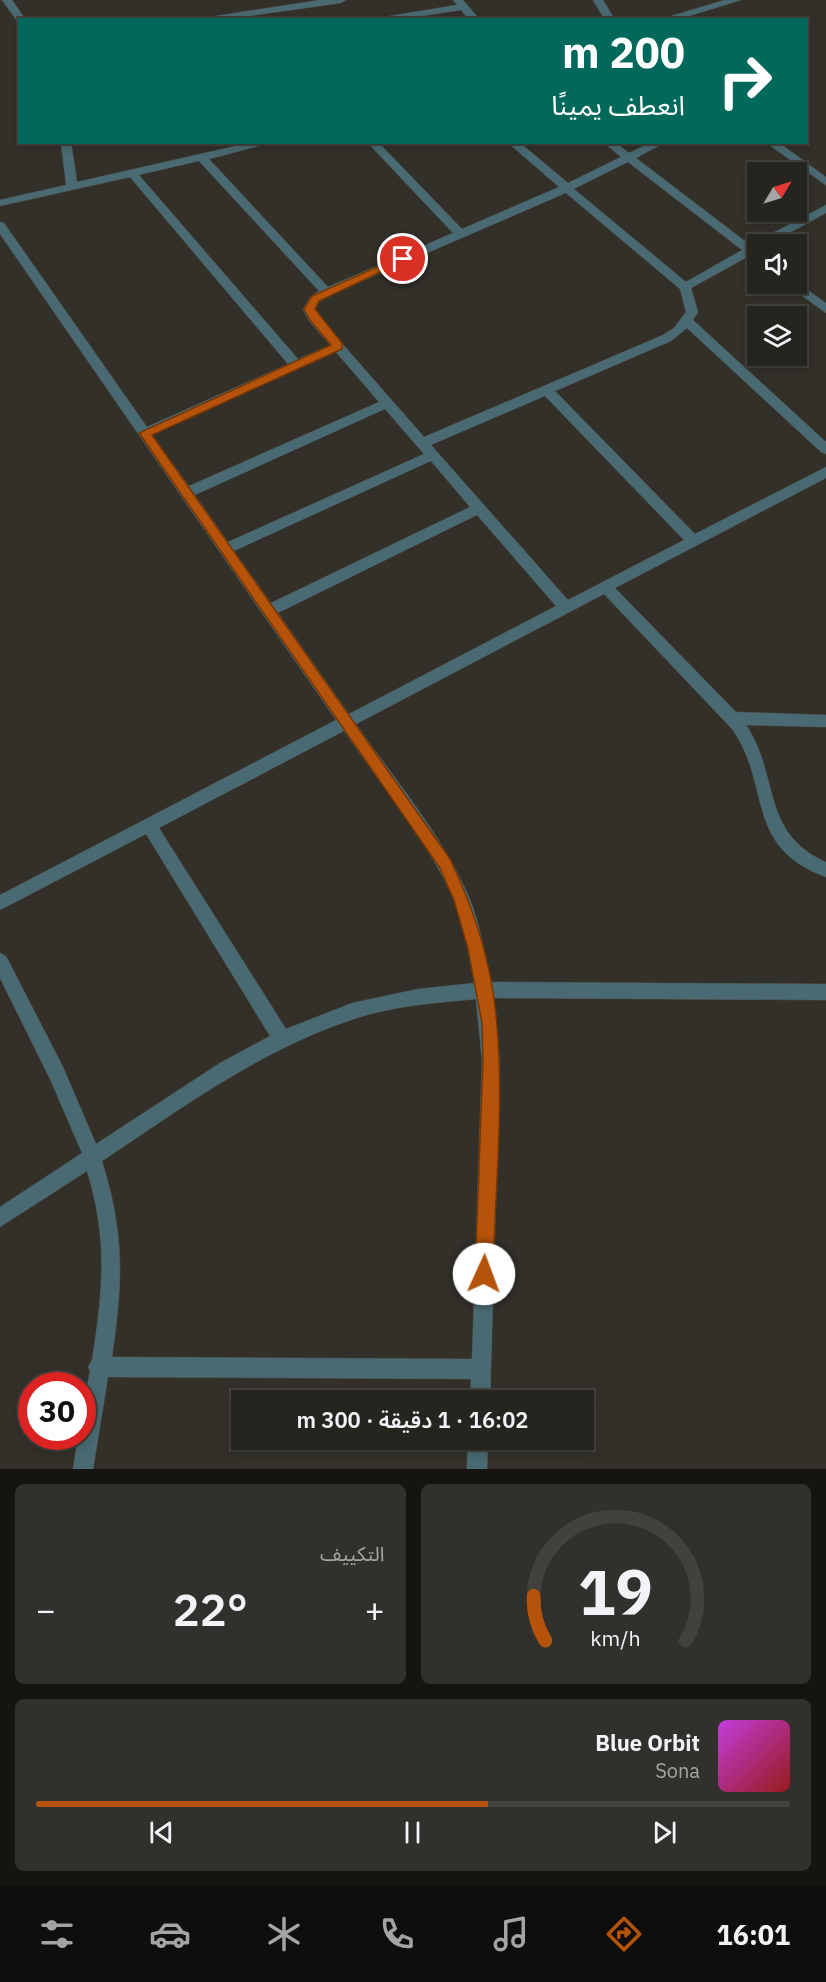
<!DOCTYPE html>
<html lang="ar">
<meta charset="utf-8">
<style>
body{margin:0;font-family:"IBM Plex Sans","Noto Sans Arabic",sans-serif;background:#32302c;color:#f1f3f6;direction:rtl;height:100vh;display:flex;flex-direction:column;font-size:22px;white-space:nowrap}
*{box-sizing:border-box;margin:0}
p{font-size:20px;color:#a4a4a4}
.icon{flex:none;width:33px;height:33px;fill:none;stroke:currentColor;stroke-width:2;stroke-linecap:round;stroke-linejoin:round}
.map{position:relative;height:1469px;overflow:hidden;direction:ltr}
.details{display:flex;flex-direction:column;gap:15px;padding:15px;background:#151411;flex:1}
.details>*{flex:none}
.guide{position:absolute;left:18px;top:18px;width:790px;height:126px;border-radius:0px;box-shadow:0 3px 9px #0003,0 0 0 2px #42413d;direction:rtl;background:#00695c;color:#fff;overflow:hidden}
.needle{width:39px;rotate:52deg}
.tools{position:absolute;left:747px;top:162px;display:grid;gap:12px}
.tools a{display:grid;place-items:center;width:60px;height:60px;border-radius:0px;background:#26241f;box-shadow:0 3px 9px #0003,0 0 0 2px #42413d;font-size:30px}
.speed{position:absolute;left:18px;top:1372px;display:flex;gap:12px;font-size:30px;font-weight:700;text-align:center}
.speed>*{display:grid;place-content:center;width:78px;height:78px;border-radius:50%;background:#26241f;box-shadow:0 3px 9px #0003,0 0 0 2px #42413d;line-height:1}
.speed .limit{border:9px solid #d22;background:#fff;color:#111}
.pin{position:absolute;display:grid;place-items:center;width:51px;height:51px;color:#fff;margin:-26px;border:3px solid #fff;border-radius:50%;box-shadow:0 2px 6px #0007}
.me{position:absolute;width:66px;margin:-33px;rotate:2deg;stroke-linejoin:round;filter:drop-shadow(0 0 4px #0008)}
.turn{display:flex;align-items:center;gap:21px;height:126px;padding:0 24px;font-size:27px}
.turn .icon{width:78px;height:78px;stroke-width:2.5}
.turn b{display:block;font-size:42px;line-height:51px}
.big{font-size:45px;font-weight:600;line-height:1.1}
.details .tile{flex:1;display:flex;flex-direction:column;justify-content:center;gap:9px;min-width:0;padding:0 21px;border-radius:9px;background:#32302c}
.details .dial{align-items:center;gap:0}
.dial svg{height:156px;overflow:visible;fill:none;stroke:#42413d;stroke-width:7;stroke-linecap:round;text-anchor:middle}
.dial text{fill:#f1f3f6;stroke:none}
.song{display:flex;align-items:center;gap:18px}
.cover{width:72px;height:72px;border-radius:9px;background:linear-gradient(135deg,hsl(290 70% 55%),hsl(0 70% 35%))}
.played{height:6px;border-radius:3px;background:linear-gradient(90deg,#b45309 60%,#42413d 60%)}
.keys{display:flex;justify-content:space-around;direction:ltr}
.heat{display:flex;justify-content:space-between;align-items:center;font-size:33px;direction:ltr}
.details .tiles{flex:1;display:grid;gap:15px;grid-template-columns:1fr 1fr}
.tile:last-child{grid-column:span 2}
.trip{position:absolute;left:231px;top:1390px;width:363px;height:60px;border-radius:0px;background:#26241f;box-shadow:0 3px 9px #0003,0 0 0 2px #42413d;font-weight:600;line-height:60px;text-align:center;direction:rtl}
.tab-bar{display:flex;height:96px;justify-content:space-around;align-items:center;background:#0f0e0c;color:#a4a4a4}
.tab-bar .icon{width:42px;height:42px}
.tab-bar .active{color:#b45309}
.tab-bar b{font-size:27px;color:#f1f3f6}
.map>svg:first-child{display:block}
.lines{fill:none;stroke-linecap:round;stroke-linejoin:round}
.minor-casing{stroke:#4d4b44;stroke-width:1}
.minor{fill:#496a72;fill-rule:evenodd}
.route{fill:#b45309;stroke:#753606;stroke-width:1.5}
</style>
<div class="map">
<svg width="826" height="1469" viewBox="0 0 826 1469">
<rect width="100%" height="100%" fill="#323029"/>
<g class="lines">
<defs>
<path id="minor" d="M2,0H12L26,20L18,22Z
M320,0H346L341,3L220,20H190Z
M453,0H463L480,20H469L461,10L395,20H366L457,5Z
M593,0H603L615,20H605Z
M725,0H741L676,20H658Z
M61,142H71L77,182L253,142H274L209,159L328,287L453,233L367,142H378L462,229L559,187L507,142H519L568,183L621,157L603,142H615L629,153L652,142H666L636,158L750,245L826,205V213L769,244H758V261L749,256L691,288L698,312L693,320L826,442V454L821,452L687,328L671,341L555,391L695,534L826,467V478L615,588L736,712L826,715V727L746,725C780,775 760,833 826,862V877C744,847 772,788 733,730L604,594L356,724C395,780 442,835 469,897C480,924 485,954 490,982L826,984V1000L493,998L500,1060L490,1401H470L471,1379L108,1377L93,1469H73L78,1437H82V1413L90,1371L88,1367L92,1360C103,1291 108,1239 87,1171L0,1227V1207L82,1153L50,1079L0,978V953L6,956L63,1067L96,1144L220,1063L270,1036L146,834L0,910V895L336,720L0,234V222L4,223L147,427L288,364L130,177L0,206V200L66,185ZM199,161L319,291L311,296L303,309L309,321L330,345L298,359L139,175ZM628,162L742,250L686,282L574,189ZM566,193L680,289L686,312L674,328L663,335L424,437L318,316L315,309L319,302L330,295ZM336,352L379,402L189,486L152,435ZM545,396L684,540L568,600L431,445ZM385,409L424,454L228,542L195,495ZM431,461L470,507L271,603L234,551ZM477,515L556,606L349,714L278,613ZM344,731C379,782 429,842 453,898C464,924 469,955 474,983L418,989L352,1003L286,1029L159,828ZM476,999L482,1060L472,1359L112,1357C123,1281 125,1236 102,1161C182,1108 259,1051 351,1020C390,1006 435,1003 476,999Z
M765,142H778L826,177V185Z
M796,282L826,303V313L786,284H796Z
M468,1440H488L487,1469H467Z"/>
</defs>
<!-- minor casing -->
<use href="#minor" class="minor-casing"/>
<!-- minor -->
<use href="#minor" class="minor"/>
</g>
<!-- route -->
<path class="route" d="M399,257L408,259L319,301L315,309L342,343V349L152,435L450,859C475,911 493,969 497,1026C504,1108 495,1192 493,1274L490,1280L484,1283L478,1280L475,1274L483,1060L482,1023L468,949L454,900L440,868L139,433L331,345L310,320L304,309L312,296Z"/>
</svg>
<div class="tools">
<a><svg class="needle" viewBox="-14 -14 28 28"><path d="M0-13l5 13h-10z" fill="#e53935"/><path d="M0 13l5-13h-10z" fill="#a4a4a4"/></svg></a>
<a><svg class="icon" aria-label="sound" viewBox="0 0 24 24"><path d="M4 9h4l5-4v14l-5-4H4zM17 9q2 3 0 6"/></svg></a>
<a><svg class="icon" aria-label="layers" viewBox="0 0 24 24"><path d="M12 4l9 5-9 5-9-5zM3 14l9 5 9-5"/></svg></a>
</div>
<div class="speed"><div class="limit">30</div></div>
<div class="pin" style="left:403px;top:259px;background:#d93025"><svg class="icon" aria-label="arrive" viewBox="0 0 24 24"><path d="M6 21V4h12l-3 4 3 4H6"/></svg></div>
<svg class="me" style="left:484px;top:1274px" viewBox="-20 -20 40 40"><circle r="19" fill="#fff"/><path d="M0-13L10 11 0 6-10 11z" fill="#b45309"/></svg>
<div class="trip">16:02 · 1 دقيقة · 300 m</div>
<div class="guide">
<div class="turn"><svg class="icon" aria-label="right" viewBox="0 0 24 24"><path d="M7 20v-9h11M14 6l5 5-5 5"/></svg><div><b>200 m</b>انعطف يمينًا</div></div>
</div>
</div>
<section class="details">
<div class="tiles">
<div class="tile dial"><svg viewBox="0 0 100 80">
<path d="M14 69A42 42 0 1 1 86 69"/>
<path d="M14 69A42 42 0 0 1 8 46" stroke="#b45309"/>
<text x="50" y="56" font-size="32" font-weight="700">19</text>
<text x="50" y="72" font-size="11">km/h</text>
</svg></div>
<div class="tile"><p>التكييف</p>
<div class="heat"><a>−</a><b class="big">22°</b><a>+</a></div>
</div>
<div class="tile">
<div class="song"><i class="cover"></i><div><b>Blue Orbit</b><p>Sona</p></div></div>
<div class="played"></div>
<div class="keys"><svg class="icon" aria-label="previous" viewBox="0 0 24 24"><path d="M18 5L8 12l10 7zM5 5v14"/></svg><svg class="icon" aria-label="pause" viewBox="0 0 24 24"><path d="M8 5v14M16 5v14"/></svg><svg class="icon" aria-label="next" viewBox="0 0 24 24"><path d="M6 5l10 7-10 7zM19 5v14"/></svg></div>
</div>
</div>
</section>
<nav class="tab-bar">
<b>16:01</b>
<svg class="icon active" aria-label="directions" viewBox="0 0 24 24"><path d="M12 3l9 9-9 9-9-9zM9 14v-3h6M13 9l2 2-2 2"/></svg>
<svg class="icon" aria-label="music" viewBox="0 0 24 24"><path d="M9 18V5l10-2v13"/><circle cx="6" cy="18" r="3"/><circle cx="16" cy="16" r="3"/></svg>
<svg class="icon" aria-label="phone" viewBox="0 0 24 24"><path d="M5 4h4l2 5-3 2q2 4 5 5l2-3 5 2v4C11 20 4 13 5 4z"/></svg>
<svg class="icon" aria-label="climate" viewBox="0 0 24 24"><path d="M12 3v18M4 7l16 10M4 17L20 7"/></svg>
<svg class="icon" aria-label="car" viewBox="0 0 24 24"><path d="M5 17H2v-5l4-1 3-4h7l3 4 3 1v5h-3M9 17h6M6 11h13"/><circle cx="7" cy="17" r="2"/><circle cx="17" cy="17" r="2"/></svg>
<svg class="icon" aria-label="filters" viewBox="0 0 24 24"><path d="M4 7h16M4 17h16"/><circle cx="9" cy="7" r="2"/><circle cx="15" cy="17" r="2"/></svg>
</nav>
